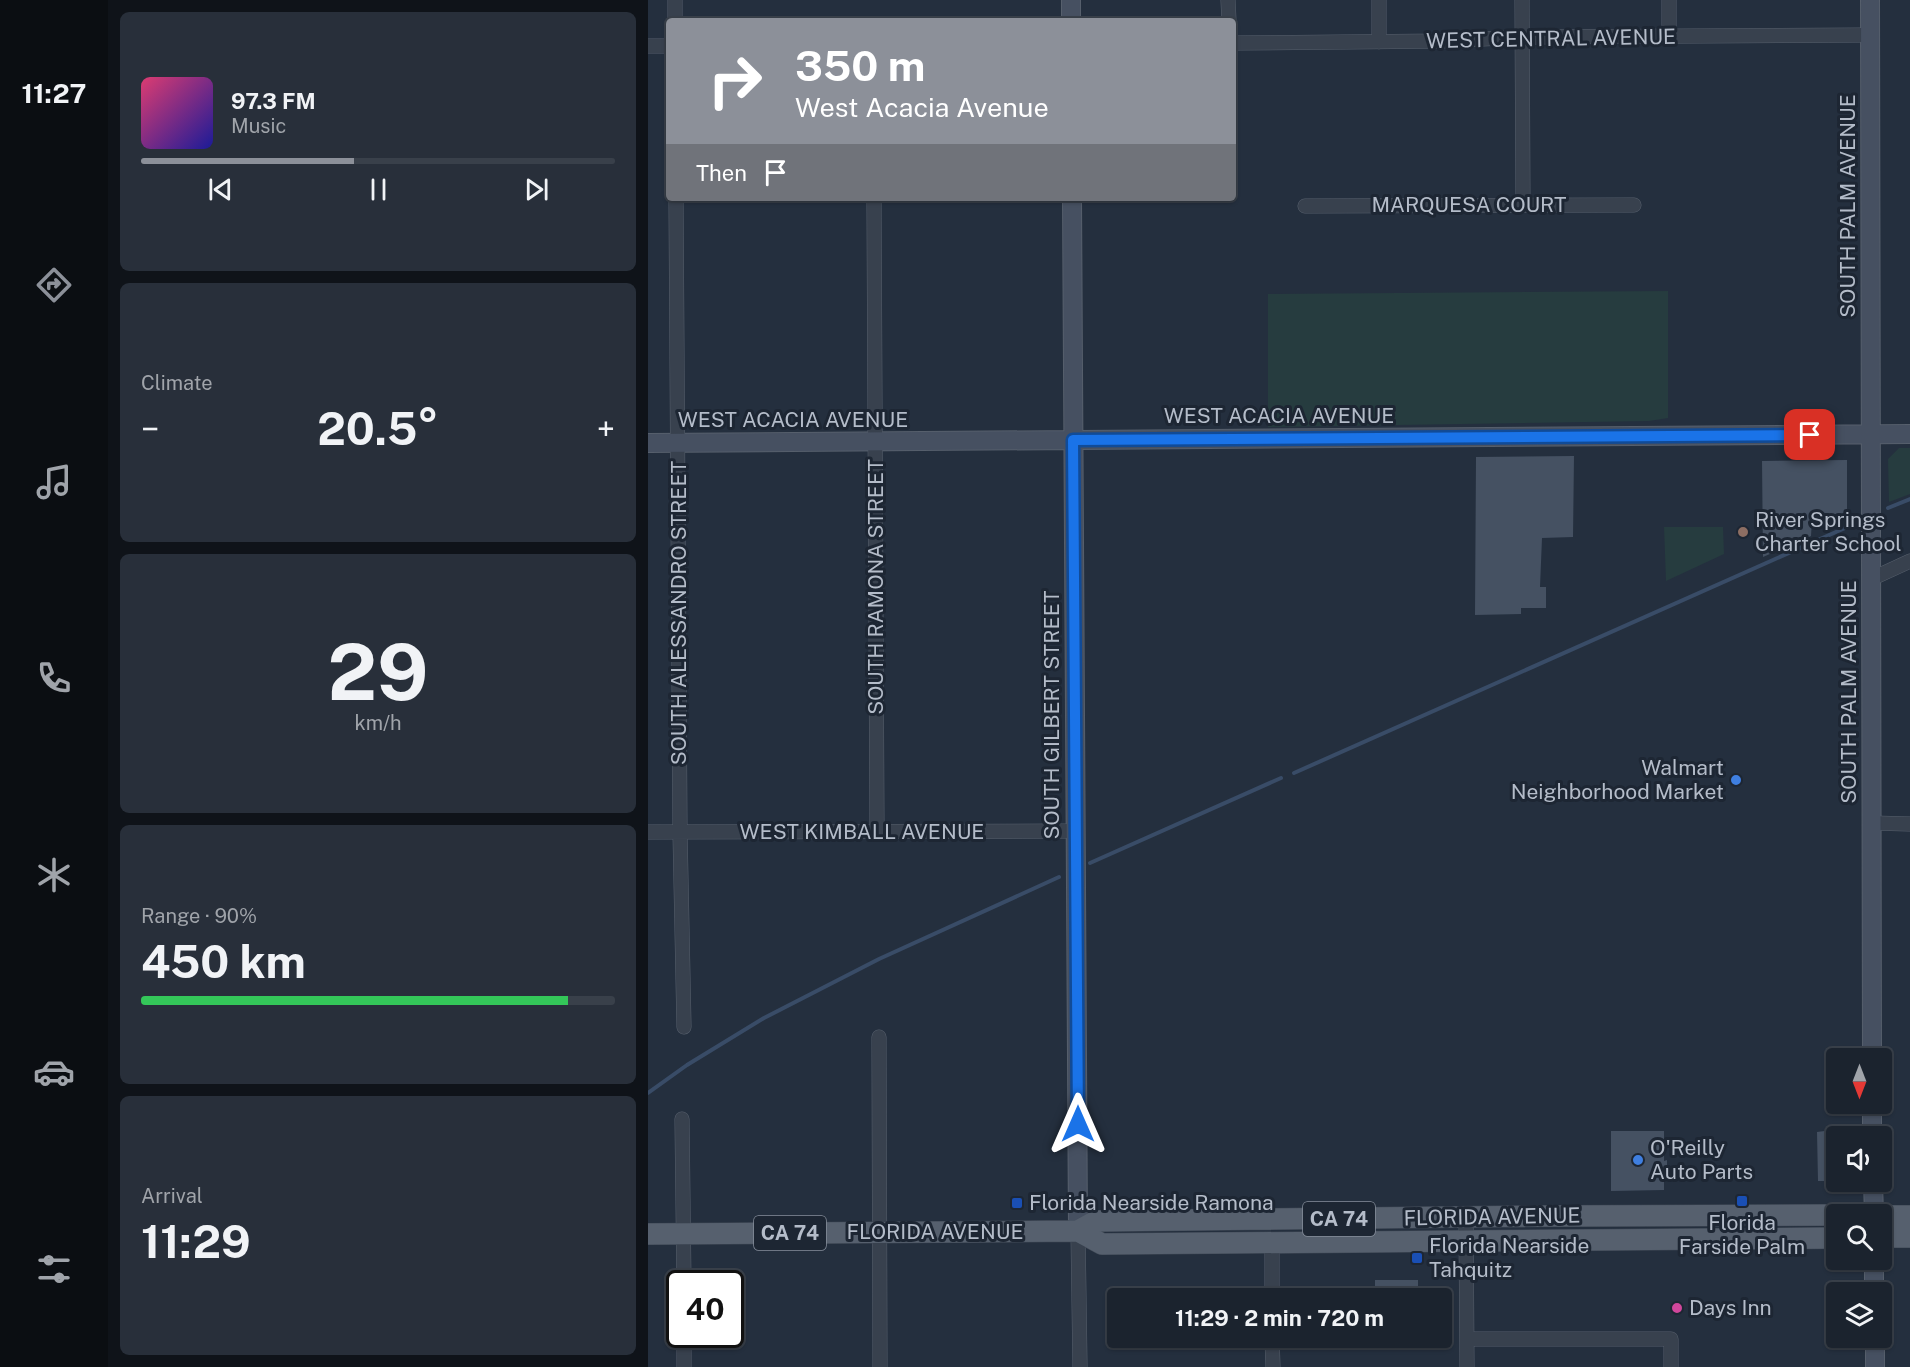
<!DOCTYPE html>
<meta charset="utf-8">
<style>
body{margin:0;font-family:"Public Sans",sans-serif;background:#282f3a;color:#f1f3f6;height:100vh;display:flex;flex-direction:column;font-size:22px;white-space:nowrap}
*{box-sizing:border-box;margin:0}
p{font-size:20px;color:#a0a4aa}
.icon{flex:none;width:33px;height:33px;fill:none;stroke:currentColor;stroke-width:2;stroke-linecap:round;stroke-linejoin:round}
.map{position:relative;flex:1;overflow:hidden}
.drawer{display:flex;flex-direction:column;gap:12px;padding:12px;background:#0f1319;width:540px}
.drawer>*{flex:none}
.top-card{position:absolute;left:18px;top:18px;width:570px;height:183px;border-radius:6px;box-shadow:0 2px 4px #0004,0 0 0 2px #39404a;background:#8c9099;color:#fff;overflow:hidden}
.needle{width:39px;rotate:180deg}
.fabs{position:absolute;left:1178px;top:1048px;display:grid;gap:12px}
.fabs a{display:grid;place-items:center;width:66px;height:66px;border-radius:6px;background:#1b232e;box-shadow:0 2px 4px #0004,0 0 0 2px #39404a;font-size:30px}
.speed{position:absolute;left:18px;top:1270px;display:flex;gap:12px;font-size:30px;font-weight:700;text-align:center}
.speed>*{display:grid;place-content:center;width:78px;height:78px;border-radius:50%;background:#1b232e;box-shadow:0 2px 4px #0004,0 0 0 2px #39404a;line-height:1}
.speed .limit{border:3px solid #111;border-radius:9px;background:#fff;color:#111}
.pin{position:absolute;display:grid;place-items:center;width:51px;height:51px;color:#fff;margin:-26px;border-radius:12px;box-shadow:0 3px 9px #0006}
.me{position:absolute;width:66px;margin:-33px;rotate:0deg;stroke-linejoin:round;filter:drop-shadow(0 0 4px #0008)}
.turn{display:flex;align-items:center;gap:21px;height:126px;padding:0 30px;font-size:27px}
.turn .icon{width:78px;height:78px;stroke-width:2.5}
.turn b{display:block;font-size:42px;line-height:51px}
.then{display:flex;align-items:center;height:57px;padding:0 30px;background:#0003;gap:12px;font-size:22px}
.big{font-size:45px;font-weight:700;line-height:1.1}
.drawer .tile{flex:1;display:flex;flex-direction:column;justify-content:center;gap:9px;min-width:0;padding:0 21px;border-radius:9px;background:#282f3a}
.drawer .dial{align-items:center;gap:0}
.dial b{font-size:78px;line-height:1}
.song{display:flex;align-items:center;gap:18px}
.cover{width:72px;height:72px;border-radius:9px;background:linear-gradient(135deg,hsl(340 70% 55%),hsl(240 70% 35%))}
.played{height:6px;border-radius:3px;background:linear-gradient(90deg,#8c9099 45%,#39404a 45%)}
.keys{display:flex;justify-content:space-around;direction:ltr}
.heat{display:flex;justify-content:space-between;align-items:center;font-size:33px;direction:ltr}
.charge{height:9px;border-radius:4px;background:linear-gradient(90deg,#34c759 90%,#39404a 0)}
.trip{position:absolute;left:459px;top:1288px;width:345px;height:60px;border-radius:6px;background:#1b232e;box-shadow:0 2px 4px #0004,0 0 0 2px #39404a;font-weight:700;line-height:60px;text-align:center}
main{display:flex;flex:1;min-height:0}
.tabs{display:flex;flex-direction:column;width:108px;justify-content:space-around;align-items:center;background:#0b0e12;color:#a0a4aa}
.tabs .icon{width:42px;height:42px}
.tabs .current{color:#8c9099}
.tabs b{font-size:27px;color:#f1f3f6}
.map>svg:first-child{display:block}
.green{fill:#263c3f}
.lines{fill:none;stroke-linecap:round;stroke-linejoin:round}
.stream{stroke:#394c67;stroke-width:4}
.building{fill:#455162}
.street-casing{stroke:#565f6c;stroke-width:15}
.secondary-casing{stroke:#565f6c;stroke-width:20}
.primary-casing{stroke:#414a57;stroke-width:22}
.street{stroke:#38414e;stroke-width:14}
.secondary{stroke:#465061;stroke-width:18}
.primary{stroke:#56606e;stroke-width:21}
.route-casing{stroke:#114b97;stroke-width:15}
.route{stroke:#1a73e8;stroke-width:10}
.education-dot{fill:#8d6e63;stroke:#1d2633;stroke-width:2}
.shop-dot{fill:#3f7fe0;stroke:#1d2633;stroke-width:2}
.transit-dot{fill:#1a4fb4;stroke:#1d2633;stroke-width:2}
.hotel-dot{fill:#d1479c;stroke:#1d2633;stroke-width:2}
.labels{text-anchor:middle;stroke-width:6;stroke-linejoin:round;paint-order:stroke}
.shield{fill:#1d2633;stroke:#878f9c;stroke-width:1.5}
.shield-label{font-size:20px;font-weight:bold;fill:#b4bcc9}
.street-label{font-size:21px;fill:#b4bcc9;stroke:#1d2633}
.poi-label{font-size:21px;fill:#b4bcc9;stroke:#1d2633;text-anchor:start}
</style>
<main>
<nav class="tabs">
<b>11:27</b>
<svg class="icon current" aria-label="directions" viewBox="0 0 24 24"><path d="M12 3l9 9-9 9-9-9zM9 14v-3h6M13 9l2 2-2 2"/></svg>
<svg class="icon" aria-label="music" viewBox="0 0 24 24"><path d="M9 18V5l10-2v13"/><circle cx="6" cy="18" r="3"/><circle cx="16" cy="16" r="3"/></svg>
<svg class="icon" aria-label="phone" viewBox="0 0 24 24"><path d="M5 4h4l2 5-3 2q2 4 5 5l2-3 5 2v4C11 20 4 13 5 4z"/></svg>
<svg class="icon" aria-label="climate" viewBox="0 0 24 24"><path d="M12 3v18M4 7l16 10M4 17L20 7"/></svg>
<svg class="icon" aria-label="car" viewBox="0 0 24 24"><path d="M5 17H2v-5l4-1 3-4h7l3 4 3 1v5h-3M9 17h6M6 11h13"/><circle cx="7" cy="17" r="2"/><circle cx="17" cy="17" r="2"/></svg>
<svg class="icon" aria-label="filters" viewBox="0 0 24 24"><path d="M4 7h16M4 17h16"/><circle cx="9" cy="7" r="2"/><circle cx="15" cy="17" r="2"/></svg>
</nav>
<section class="drawer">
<div class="tile">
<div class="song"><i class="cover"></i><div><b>97.3 FM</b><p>Music</p></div></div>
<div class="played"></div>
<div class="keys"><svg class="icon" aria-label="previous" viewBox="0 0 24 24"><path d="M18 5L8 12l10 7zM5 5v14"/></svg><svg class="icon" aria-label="pause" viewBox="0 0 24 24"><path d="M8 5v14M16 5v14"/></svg><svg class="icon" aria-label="next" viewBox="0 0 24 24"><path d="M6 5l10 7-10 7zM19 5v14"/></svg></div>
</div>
<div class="tile"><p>Climate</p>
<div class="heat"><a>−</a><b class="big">20.5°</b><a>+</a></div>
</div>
<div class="tile dial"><b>29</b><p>km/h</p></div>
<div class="tile"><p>Range · 90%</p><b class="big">450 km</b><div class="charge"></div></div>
<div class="tile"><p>Arrival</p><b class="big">11:29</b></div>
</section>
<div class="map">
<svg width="1262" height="1367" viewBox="0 0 1262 1367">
<rect width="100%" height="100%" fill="#242f3e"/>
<!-- green -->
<path class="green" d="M1020,291V418L1001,421L620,427V294Z
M1251,448H1262V494L1241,502L1240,459Z
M1016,527H1075L1076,554L1018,581Z"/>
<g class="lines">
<!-- stream -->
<path class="stream" d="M1240,508L1262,499
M646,773L1206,524
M442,863L633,778
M0,1093L39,1065L116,1018L231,959L411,877"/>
</g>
<!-- building -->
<path class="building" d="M926,456L925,537L894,538L892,587H898V608H873V614L827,615L828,457Z
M1199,460V514H1184V520H1164L1163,536L1115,557L1114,461Z
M1184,1130L1188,1134V1178L1185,1181H1170L1169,1132Z
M963,1131H1016V1161L1019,1160V1178H1016V1190L963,1191Z
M727,1280H770V1299H727Z"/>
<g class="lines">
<defs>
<path id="street" d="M27,0V21
M580,0L581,21
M731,0V42
M874,0L875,205
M1021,0V37
M585,43L794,41L874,37L1222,35
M0,46H21
M28,198L32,832L36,1027
M226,198L229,832
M657,206L986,205
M1223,579L1262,561
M1224,823L1262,824
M0,832L428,831
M231,1037L232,1367
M34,1119L36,1284
M818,1217L819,1367
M430,1231L432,1367
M624,1243V1299
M36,1335V1367
M624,1338L625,1367
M819,1339H1023V1367"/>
<path id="secondary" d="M423,0V21
M1222,0L1224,1059
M424,198L430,1231
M0,443L1262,434
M1224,1104V1137
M1225,1182L1226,1215
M1226,1260V1293
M1227,1338V1367"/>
<path id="primary" d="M1233,1216H1262
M430,1231L448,1221L909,1216L1188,1215
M0,1234L430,1231L454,1244L1188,1238
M1233,1237H1262"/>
</defs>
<!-- street casing -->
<use href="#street" class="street-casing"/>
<!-- secondary casing -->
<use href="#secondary" class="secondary-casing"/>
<!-- primary casing -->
<use href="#primary" class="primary-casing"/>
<!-- street -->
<use href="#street" class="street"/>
<!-- secondary -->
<use href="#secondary" class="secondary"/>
<!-- primary -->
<use href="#primary" class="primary"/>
</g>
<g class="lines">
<defs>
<path id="route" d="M430,1124L425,440L1162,435"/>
</defs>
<!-- route casing -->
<use href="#route" class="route-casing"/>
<!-- route -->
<use href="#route" class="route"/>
</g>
<!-- markers -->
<circle class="education-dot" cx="1095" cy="532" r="6"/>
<g class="shop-dot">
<circle cx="1088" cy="780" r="6"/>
<circle cx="990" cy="1160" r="6"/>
</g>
<g class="transit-dot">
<rect x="1088" y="1195" width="12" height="12" rx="3"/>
<rect x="363" y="1197" width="12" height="12" rx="3"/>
<rect x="763" y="1252" width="12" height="12" rx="3"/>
</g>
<circle class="hotel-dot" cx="1029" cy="1308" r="6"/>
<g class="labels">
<!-- shield labels -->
<g class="shield">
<rect x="655" y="1202" width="72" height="34" rx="4.5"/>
<rect x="106" y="1216" width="72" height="34" rx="4.5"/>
</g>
<g class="shield-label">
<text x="691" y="1226">CA 74</text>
<text x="142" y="1240">CA 74</text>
</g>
<!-- street labels -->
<g class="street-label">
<text transform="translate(903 39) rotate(-1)" y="7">WEST CENTRAL AVENUE</text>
<text x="821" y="212">MARQUESA COURT</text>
<text transform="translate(1200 206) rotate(-90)" y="7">SOUTH PALM AVENUE</text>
<text x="631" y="423">WEST ACACIA AVENUE</text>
<text x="145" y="427">WEST ACACIA AVENUE</text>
<text transform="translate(228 587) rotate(-90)" y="7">SOUTH RAMONA STREET</text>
<text transform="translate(31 613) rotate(-90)" y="7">SOUTH ALESSANDRO STREET</text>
<text transform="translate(1201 692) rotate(-90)" y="7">SOUTH PALM AVENUE</text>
<text transform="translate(404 715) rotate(-90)" y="7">SOUTH GILBERT STREET</text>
<text x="214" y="839">WEST KIMBALL AVENUE</text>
<text transform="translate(844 1217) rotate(-1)" y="7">FLORIDA AVENUE</text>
<text x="287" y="1239">FLORIDA AVENUE</text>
</g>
<!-- poi labels -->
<g class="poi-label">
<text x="1107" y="527">River Springs<tspan x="1107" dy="24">Charter School</tspan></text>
<text x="1076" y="775" text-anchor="end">Walmart<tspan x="1076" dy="24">Neighborhood Market</tspan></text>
<text x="1002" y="1155">O'Reilly<tspan x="1002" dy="24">Auto Parts</tspan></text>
<text x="381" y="1210">Florida Nearside Ramona</text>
<text x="1094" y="1230" text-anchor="middle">Florida<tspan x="1094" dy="24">Farside Palm</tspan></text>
<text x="781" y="1253">Florida Nearside<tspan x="781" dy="24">Tahquitz</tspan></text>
<text x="1041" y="1315">Days Inn</text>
</g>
</g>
</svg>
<div class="fabs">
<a><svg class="needle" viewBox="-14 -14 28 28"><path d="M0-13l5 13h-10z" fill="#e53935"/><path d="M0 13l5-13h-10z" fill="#a0a4aa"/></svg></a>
<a><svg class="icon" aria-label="sound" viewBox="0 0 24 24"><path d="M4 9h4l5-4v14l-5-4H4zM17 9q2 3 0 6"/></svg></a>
<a><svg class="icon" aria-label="search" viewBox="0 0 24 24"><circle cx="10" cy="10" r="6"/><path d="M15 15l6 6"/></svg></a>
<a><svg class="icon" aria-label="layers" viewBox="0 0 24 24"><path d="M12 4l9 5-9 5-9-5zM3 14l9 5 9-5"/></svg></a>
</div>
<div class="speed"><div class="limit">40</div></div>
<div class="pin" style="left:1162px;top:435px;background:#d93025"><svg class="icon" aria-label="arrive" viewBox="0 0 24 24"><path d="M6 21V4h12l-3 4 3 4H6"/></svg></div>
<svg class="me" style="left:430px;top:1124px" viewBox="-20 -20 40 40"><path d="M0-17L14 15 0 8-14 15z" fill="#1a73e8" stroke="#fff" stroke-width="4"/></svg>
<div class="trip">11:29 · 2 min · 720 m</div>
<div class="top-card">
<div class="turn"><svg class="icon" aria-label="right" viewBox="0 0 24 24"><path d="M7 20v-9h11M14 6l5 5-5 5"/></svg><div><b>350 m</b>West Acacia Avenue</div></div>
<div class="then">Then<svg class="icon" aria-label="arrive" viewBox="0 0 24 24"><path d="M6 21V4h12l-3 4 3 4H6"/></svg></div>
</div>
</div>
</main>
